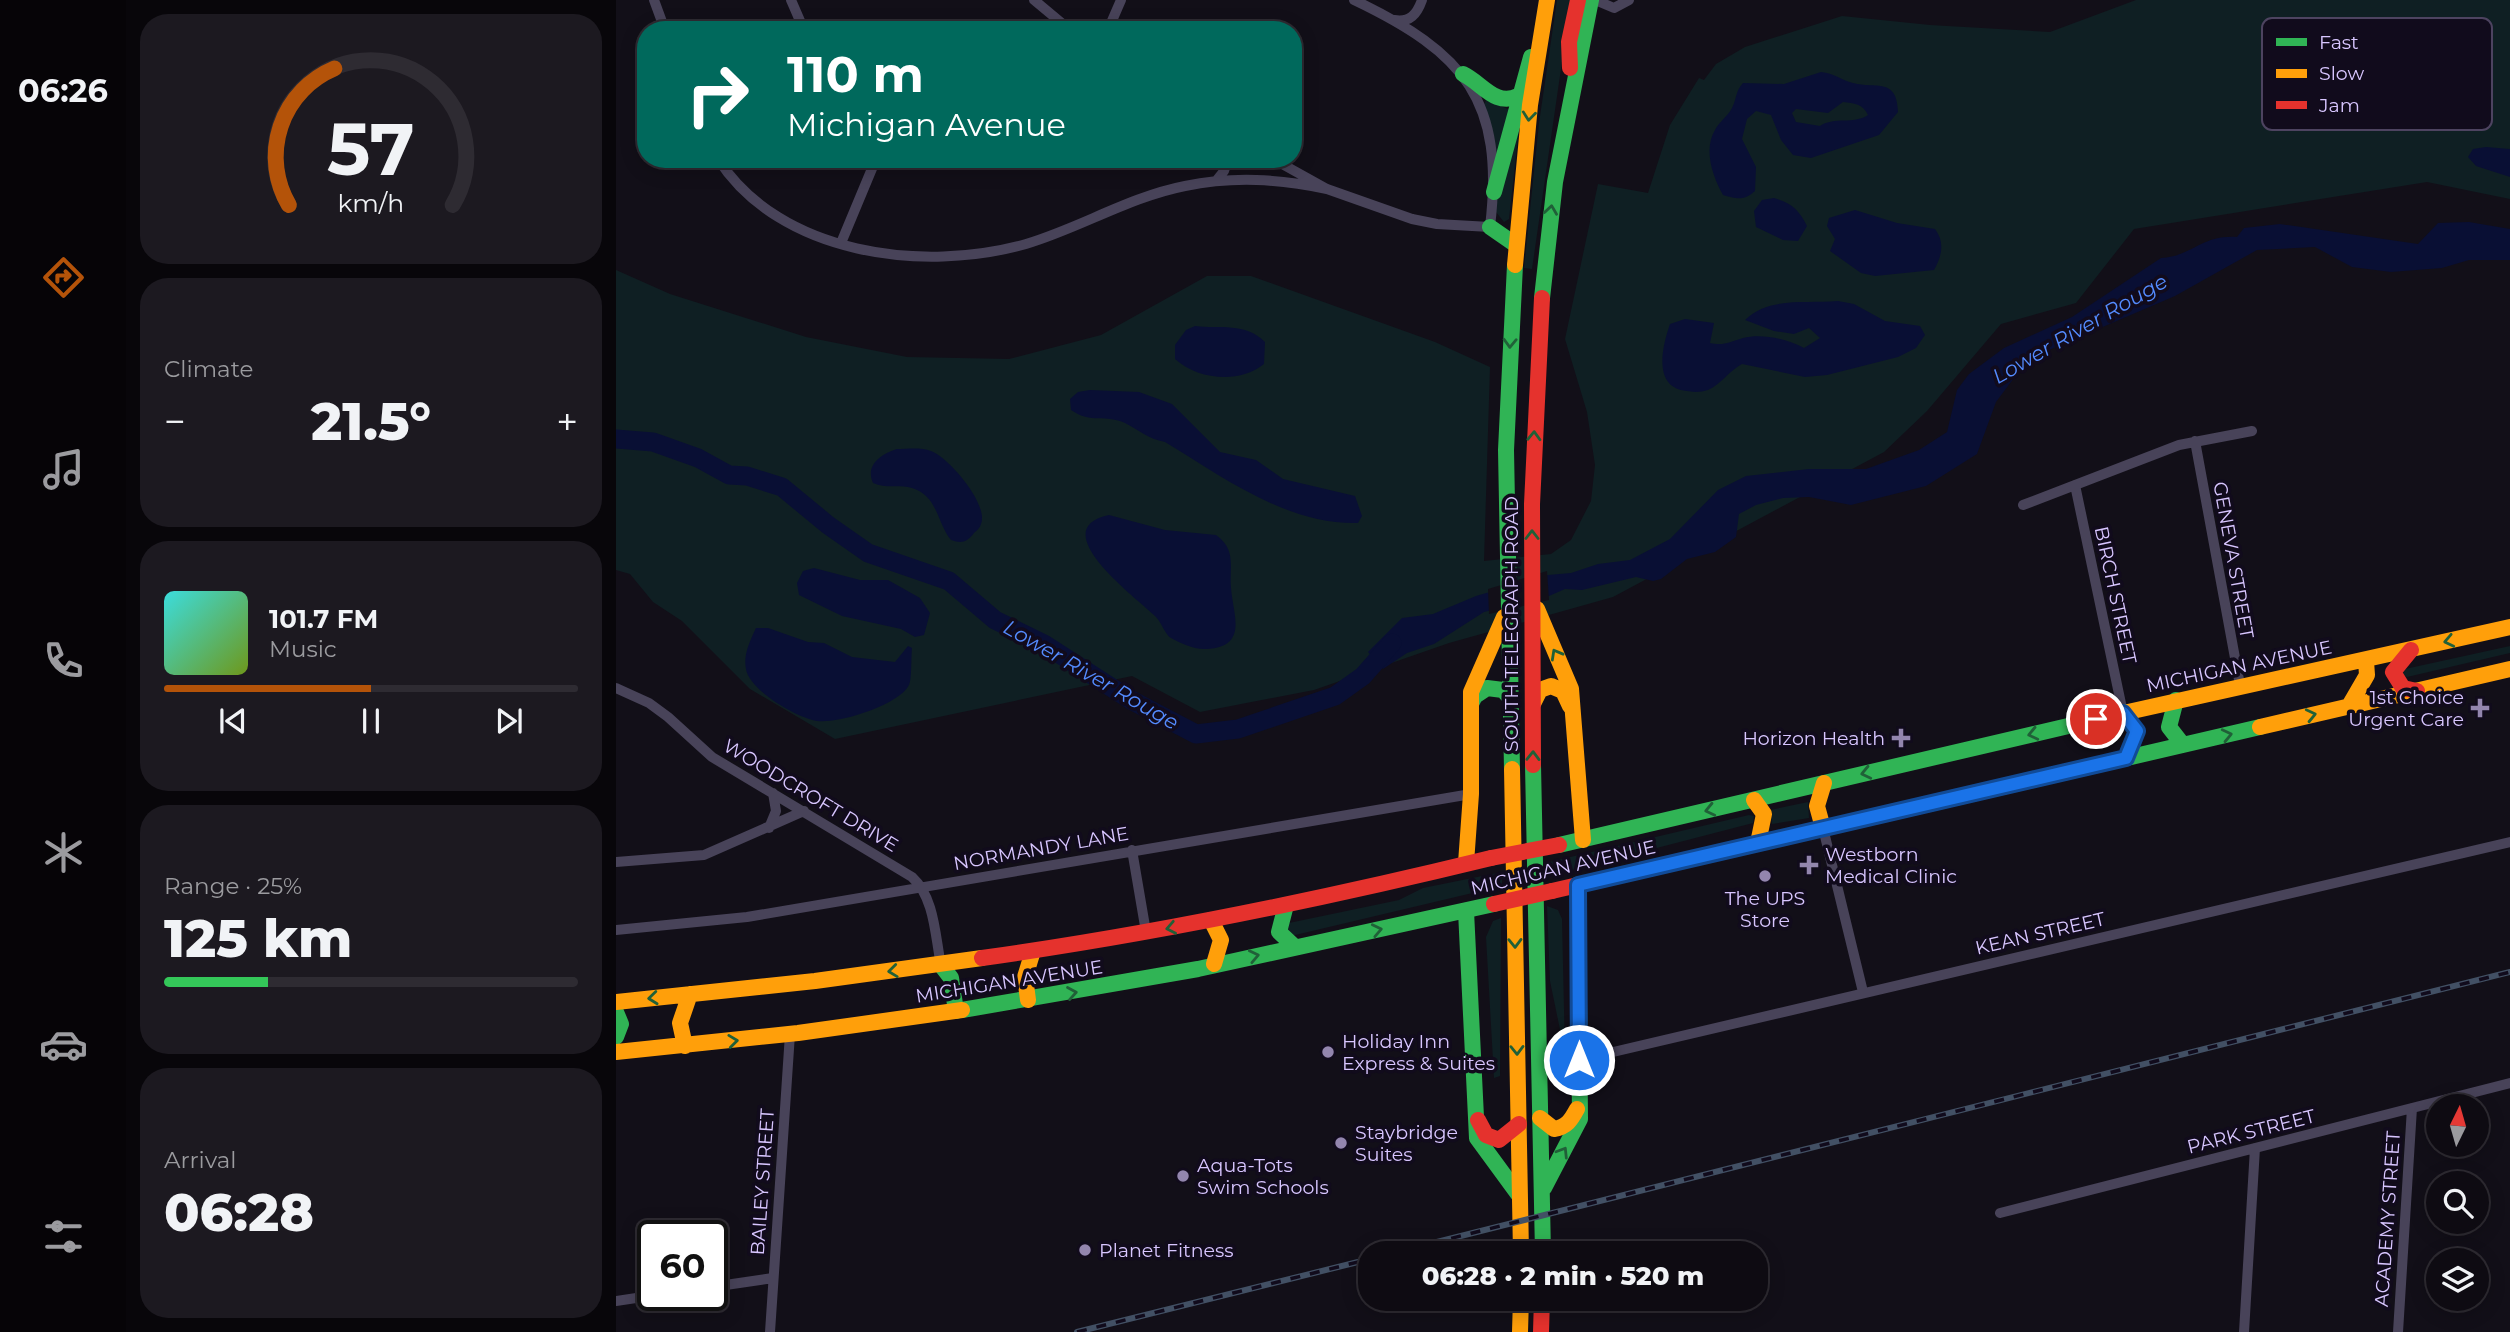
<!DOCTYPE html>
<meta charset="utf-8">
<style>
body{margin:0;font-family:Montserrat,sans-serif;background:#1c1920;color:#f1f3f6;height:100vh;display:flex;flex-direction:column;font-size:26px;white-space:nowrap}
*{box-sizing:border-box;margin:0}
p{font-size:23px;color:#9b9b9f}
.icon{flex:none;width:38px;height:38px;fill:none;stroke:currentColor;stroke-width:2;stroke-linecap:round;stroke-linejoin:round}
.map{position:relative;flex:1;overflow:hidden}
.panel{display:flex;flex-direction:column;gap:14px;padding:14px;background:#08060a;width:490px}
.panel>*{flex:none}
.hud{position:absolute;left:21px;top:21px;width:665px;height:147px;border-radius:28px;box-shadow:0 4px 18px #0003,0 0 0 2px #2e2b32;background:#00695c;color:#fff;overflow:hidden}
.needle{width:46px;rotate:5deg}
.controls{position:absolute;left:1810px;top:1094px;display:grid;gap:14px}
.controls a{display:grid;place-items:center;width:63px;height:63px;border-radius:50%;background:#0e0b12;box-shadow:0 4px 18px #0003,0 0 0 2px #2e2b32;font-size:35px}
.speed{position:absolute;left:21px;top:1220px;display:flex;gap:14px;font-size:35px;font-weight:700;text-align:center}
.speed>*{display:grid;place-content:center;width:91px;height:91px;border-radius:50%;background:#0e0b12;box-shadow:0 4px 18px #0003,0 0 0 2px #2e2b32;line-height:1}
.speed .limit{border:4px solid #111;border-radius:10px;background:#fff;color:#111}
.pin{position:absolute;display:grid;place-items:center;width:60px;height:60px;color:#fff;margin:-30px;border:4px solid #fff;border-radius:50%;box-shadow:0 2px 7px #0007}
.me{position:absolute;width:77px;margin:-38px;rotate:0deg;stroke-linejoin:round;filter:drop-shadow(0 0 5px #0008)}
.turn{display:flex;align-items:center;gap:24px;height:147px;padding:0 35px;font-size:32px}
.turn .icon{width:91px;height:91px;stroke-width:2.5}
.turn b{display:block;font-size:49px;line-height:60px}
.big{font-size:52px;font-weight:800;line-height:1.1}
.panel .tile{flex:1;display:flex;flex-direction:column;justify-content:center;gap:10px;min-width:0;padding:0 24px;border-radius:28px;background:#1c1920}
.panel .dial{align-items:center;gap:0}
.dial svg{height:182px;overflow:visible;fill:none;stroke:#2e2b32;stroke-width:7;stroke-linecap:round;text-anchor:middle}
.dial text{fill:#f1f3f6;stroke:none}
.song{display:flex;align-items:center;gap:21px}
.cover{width:84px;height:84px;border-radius:10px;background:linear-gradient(135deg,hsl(180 70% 55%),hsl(80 70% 35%))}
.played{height:7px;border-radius:4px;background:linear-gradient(90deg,#b45309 50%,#2e2b32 50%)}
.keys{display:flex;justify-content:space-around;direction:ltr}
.heat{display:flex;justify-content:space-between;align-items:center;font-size:38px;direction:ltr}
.charge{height:10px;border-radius:5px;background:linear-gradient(90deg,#34c759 25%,#2e2b32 0)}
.trip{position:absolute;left:742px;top:1241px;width:410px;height:70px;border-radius:28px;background:#0e0b12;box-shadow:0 4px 18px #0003,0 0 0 2px #2e2b32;font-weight:800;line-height:70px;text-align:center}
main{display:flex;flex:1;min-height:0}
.dock{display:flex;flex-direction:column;width:126px;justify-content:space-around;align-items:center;background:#060407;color:#9b9b9f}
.dock .icon{width:49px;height:49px}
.dock .active{color:#b45309}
.dock b{font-size:32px;color:#f1f3f6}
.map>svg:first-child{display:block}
.green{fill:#0f1f23}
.water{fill:#090f34;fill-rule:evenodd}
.pier{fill:#120f18}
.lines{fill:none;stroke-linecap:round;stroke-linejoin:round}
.river{stroke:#090f34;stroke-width:19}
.street{stroke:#484359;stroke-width:10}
.fast{stroke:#30b455;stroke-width:16}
.slow{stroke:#ff9f0a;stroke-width:16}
.jam{stroke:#e5322d;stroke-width:16}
.rail-casing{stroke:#425064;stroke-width:6}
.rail{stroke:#110b1c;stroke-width:3.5;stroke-dasharray:10;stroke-linecap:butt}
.jam-bridge{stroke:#e5322d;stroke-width:16}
.oneway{stroke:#206038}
.route-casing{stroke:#114b97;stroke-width:18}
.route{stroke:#1a73e8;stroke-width:12}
.poi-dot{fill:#9386ae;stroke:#110b1c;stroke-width:2.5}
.labels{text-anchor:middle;stroke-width:7;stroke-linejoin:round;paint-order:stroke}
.street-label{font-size:19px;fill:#d8c6ff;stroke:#110b1c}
.poi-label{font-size:19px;fill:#d8c6ff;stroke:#110b1c;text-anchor:start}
.water-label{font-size:21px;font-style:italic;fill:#548bfe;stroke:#110b1c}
.key{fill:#110b1c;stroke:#4d4360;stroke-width:2}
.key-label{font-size:19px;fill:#d8c6ff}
</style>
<main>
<nav class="dock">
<b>06:26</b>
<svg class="icon active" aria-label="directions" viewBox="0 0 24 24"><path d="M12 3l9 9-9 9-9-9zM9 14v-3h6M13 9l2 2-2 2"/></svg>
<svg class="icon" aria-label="music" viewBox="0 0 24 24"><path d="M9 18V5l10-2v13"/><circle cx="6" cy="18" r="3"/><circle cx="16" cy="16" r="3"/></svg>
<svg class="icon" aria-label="phone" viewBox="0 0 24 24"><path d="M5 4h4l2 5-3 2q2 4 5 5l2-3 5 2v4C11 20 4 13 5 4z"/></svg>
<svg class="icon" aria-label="climate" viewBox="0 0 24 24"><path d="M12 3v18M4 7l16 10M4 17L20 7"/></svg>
<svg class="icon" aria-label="car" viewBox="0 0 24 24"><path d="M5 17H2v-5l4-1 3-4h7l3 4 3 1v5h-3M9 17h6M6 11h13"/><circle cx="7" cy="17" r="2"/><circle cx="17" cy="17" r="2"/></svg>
<svg class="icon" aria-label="filters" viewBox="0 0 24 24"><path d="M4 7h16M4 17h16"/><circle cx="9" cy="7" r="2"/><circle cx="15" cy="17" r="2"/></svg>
</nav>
<section class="panel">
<div class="tile dial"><svg viewBox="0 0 100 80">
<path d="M14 69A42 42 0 1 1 86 69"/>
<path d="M14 69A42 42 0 0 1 34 9" stroke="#b45309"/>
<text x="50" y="56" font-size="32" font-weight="700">57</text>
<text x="50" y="72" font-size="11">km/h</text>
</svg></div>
<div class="tile"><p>Climate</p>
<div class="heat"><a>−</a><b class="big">21.5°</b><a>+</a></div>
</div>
<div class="tile">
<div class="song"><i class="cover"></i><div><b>101.7 FM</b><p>Music</p></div></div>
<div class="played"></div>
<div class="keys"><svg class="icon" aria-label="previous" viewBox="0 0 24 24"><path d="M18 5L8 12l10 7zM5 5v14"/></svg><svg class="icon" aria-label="pause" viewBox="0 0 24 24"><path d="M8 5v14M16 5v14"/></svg><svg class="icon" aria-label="next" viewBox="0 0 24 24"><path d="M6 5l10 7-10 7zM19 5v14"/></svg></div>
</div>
<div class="tile"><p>Range · 25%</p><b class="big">125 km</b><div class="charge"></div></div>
<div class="tile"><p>Arrival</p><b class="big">06:28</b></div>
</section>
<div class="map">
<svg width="1894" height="1332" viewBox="0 0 1894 1332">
<rect width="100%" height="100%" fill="#120f18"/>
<!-- green -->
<path class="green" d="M941,0H957L948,48L916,269L908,268L923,123Z
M1520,0H1894V199L1811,182L1518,229L1460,303L1385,324L1311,411L1268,452L997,597L833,643L698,690L584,712L516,676L219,739L134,689L66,621L37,602L14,574L0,570V270L54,294L190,337L291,357L393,359L485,335L591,276H635L819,342L874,367L868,561L935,554L955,540L975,501L979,465L971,412L949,339L982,184L1032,193L1054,125L1083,78L1088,80L1100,64L1129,47L1226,16L1314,25L1434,32Z
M870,100L894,110L882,159L868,105Z
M903,129L893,219L888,222L880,212L882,192Z
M1894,646V653L1791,677L1786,674L1789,669Z
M1192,802L1193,818L1156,824L1154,810Z
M1133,815L1138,816L1137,823L929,877V863Z
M886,872V886L675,936L670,933L673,923L783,900L807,888Z
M931,906L942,910L946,919L949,1054L934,981Z
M885,918L884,1076L878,1078L870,937L877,921Z"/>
<!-- water -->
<path class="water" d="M1205,72C1218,73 1225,80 1237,83C1260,89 1281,77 1282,112L1263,135L1195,158L1177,155L1165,140L1155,115L1140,111L1131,119L1126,139L1140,167L1139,191C1128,201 1120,199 1107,195C1097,177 1087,150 1099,130C1103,122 1112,116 1116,108C1121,98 1119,92 1127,83L1168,84ZM1227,102C1238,103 1247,104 1252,115C1237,125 1219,116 1204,126L1180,122L1176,113L1180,109L1212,113Z
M1870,147L1894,149V177L1860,166L1852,157L1857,149Z
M1158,198C1176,203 1183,210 1191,226L1182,241L1167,240L1140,227L1138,211L1146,200Z
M1239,210L1281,223L1319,229C1329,242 1326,256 1318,270L1259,276L1245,273L1214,251L1219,239L1211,226L1213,218Z
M1853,222L1894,229V260H1853L1826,268L1775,272L1736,267L1699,247L1641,250L1559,296L1412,359L1380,402L1361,454L1310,486L1235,505L1193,497L1167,498L1140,505L1123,514L1120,537L1099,552L1071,559L1045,579L1037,581L1020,577L966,590L949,589L933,596L868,612L818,644L791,653L767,669L752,652L786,618L817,614L860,596L932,575L955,573L982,564L1014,560L1054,539L1102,490L1130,476L1193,469H1250L1303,450L1331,432L1341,390L1353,374L1388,348L1456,317L1545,258C1578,256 1584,235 1621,237L1628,228L1664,224L1802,244L1822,223Z
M1222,301L1238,304L1269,321L1304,326L1309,335L1300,348L1282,357L1211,375L1189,377L1126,364C1114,370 1104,385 1092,390C1083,393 1075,392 1065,390C1037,383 1047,344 1054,324L1069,319L1098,323L1094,343C1108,346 1113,342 1127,338C1146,333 1171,339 1188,348L1204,338L1193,328L1178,334L1158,331L1129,320C1153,296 1191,304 1222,301Z
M579,326C604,329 629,322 649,342L648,364C624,384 582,380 559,359V345L570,330Z
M474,390L523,392L556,404L604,452L640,460L667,479L739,496L746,516L742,523C671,525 607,477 549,442C532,439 523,430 509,423C490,414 475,424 455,410L454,399L462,392Z
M281,449C291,449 305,447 315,451C332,457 373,504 365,524C364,528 361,530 358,533C351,542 346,544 335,540C320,521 322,496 296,488C282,484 270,489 257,483C249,465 265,454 281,449Z
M493,515L549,530L600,535C621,550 613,567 615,588C617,615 633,647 590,649C579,650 564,643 555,638C550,636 545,622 540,617C522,599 426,529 493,515Z
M198,568L244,580H272L304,598L314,613L308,635L299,637L285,629L226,616L183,595L181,583L187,571Z
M140,628H152L192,642L208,643L236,657L279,662L292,646L296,648C295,657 296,679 293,685C283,705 222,724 201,721C181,718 133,690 130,669C127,655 134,641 140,628Z"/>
<!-- pier -->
<path class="pier" d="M931,571L933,600L873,614L872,589Z"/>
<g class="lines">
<!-- river -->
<path class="river" d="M0,439L37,442L82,458L113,475L131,476L166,487L212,525L252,553L333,581L379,620L428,644L515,700L580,734L622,729L719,696L747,676L776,643"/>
<!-- street -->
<path class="street" d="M38,0L49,30
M175,0L188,30
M418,0L454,30
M979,0L998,8L1013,0
M778,20C794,23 801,14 806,0
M492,30L505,0
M102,159C164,255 307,273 410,244C464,228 513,197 569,186C618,176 663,179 711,189
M657,159L711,189L796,219L821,224L874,227C889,100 849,53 738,0
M600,181L608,171L612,159
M225,243L260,159
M1579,441L1624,685
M1459,485L1507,713
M1407,505L1563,445L1636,431
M0,688L33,703L52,717L96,757L296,877C319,898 319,936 325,965
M153,828L160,811L157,793
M1207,828L1247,992
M516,850L530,932
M0,862L88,855L188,811
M0,930L131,917L855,794
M963,1060L1894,842
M1384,1213L1894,1083
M96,1287L157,1278
M0,1301L40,1295
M154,1332L174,1034
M1628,1332L1639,1148
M1782,1332L1796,1108"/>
<!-- fast -->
<path class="fast" d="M847,74C866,83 879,107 902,96
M878,192L915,57
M874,227L900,245
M926,298L939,182L975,0
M1560,700L1553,727L1567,745
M855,704L859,696L871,688L887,690L894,698
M917,765L927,1253
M896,769L890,450L899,265
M1313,804L1644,727
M943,845L1512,712
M670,905L663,932L679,947
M850,911L861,1138L902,1194
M325,965L335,978L340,1011
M346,1010L582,969L878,904
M0,1012L5,1024L0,1037
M928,1188L964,1119L962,885"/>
<!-- slow -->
<path class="slow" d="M899,265L914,105L931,0
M921,609L955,689L967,840
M917,704L924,690L935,686L947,691L954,706
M1733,706L1751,675L1750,661
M1512,712L1894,627
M1507,713L1521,731L1510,758
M1644,727L1894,669
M896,769L905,1253
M1138,800L1148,814L1142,843
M1207,828L1201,806L1208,783
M850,863L855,794V692L888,617
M595,920L605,940L598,964
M412,1000L409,977L417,951
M0,1002L199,981L366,958
M69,1046L64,1023L74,994
M0,1052L182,1033L346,1010
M924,1118L938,1129C951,1127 955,1120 961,1109
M904,1332L905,1298"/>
<!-- jam -->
<path class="jam" d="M954,68L953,42L962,0
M1795,650L1777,672L1787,688L1801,691
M917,765L916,504L926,298
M936,891L1313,804
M366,958C538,934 707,899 875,858
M862,1120L870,1135L883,1140L903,1124
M925,1332L926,1298"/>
<defs>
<path id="rail" d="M777,1253L1894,972
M461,1332L754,1259"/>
</defs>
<!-- rail casing -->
<use href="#rail" class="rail-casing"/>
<!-- rail -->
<use href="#rail" class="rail"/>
<!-- jam-bridge -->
<path class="jam-bridge" d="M875,858L943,845
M878,904L936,891"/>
</g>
<!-- one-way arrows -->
<defs><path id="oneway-chevron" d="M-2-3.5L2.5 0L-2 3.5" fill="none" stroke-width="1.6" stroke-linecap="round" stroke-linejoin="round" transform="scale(1.75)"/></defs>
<g class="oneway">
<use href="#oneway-chevron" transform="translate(913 116) rotate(96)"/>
<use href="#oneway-chevron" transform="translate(935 210) rotate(-82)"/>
<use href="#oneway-chevron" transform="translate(894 343) rotate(92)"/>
<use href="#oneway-chevron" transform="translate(918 436) rotate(-88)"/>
<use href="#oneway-chevron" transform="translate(916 535) rotate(-90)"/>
<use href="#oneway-chevron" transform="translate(1833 641) rotate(168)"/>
<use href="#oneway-chevron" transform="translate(940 654) rotate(-119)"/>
<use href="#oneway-chevron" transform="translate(1695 715) rotate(-13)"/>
<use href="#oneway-chevron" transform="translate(1417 734) rotate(167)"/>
<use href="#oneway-chevron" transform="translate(1611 735) rotate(-13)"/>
<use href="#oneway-chevron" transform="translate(917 756) rotate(-89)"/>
<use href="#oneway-chevron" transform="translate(1250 773) rotate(167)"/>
<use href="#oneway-chevron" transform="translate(1094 810) rotate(167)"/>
<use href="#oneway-chevron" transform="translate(555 928) rotate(169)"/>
<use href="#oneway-chevron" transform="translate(761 930) rotate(-12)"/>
<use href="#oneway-chevron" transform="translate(899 943) rotate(89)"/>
<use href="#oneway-chevron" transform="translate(638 956) rotate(-12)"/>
<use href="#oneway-chevron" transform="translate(277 971) rotate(173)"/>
<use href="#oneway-chevron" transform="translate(456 993) rotate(-10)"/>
<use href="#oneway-chevron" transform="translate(37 998) rotate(174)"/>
<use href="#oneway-chevron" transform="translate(117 1041) rotate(-7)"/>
<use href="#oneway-chevron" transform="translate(901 1050) rotate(89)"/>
<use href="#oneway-chevron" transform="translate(947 1152) rotate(-58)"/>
</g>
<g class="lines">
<defs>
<path id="route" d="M963,1060L962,885L1510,758L1521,731L1507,713L1480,719"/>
</defs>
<!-- route casing -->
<use href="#route" class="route-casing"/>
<!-- route -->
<use href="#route" class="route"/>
</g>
<!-- markers -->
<g class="poi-dot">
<path d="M1860.5 697.5h7v7h7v7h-7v7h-7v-7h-7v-7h7z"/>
<path d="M1281.5 727.5h7v7h7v7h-7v7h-7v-7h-7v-7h7z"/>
<path d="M1189.5 854.5h7v7h7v7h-7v7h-7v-7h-7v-7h7z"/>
<circle cx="1149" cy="876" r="7"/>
<circle cx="712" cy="1052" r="7"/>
<circle cx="725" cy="1143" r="7"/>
<circle cx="567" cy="1176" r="7"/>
<circle cx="469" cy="1250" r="7"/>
</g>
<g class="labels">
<!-- street labels -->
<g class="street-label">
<text transform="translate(1618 560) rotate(80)" y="7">GENEVA STREET</text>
<text transform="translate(1500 595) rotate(78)" y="7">BIRCH STREET</text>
<text transform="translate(895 624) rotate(-90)" y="7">SOUTH TELEGRAPH ROAD</text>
<text transform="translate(1623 666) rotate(-12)" y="7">MICHIGAN AVENUE</text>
<text transform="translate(195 795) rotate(31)" y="7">WOODCROFT DRIVE</text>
<text transform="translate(425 848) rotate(-10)" y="7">NORMANDY LANE</text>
<text transform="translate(947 867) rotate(-13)" y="7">MICHIGAN AVENUE</text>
<text transform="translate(1424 933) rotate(-13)" y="7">KEAN STREET</text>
<text transform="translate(393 981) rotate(-9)" y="7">MICHIGAN AVENUE</text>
<text transform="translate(1635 1131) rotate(-14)" y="7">PARK STREET</text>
<text transform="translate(146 1182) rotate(-86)" y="7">BAILEY STREET</text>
<text transform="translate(1771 1219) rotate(-86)" y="7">ACADEMY STREET</text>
</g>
<!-- poi labels -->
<g class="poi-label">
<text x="1848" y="704" text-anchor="end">1st Choice<tspan x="1848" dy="22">Urgent Care</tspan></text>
<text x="1269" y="745" text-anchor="end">Horizon Health</text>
<text x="1209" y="861">Westborn<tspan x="1209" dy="22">Medical Clinic</tspan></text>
<text x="1149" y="905" text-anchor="middle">The UPS<tspan x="1149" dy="22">Store</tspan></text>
<text x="726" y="1048">Holiday Inn<tspan x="726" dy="22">Express &amp; Suites</tspan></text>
<text x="739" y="1139">Staybridge<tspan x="739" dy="22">Suites</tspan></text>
<text x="581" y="1172">Aqua-Tots<tspan x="581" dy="22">Swim Schools</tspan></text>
<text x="483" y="1257">Planet Fitness</text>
</g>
<!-- water labels -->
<g class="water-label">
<text transform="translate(1464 329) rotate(-30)" y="7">Lower River Rouge</text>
<text transform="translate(475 675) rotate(30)" y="7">Lower River Rouge</text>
</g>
</g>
<!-- legend -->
<rect x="1646" y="18" width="230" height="112" rx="10" class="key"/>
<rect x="1660" y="38" width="31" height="8" fill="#30b455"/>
<rect x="1660" y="69" width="31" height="9" fill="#ff9f0a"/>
<rect x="1660" y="101" width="31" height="8" fill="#e5322d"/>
<g class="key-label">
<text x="1703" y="49">Fast</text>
<text x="1703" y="80">Slow</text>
<text x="1703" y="112">Jam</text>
</g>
</svg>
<div class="controls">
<a><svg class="needle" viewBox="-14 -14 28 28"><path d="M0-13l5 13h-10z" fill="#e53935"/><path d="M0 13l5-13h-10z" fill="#9b9b9f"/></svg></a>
<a><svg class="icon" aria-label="search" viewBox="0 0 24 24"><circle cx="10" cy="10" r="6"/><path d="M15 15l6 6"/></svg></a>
<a><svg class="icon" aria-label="layers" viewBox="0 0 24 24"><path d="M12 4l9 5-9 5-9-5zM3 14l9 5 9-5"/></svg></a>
</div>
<div class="speed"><div class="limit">60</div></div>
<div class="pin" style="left:1480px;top:719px;background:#d93025"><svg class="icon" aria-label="arrive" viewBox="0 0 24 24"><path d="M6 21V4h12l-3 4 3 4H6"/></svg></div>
<svg class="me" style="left:963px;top:1060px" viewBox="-20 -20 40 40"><circle r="17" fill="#1a73e8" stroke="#fff" stroke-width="3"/><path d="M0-11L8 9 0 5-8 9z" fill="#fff"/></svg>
<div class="trip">06:28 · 2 min · 520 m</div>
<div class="hud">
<div class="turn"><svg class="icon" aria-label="right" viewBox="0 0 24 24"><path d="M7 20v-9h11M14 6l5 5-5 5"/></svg><div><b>110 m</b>Michigan Avenue</div></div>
</div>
</div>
</main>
